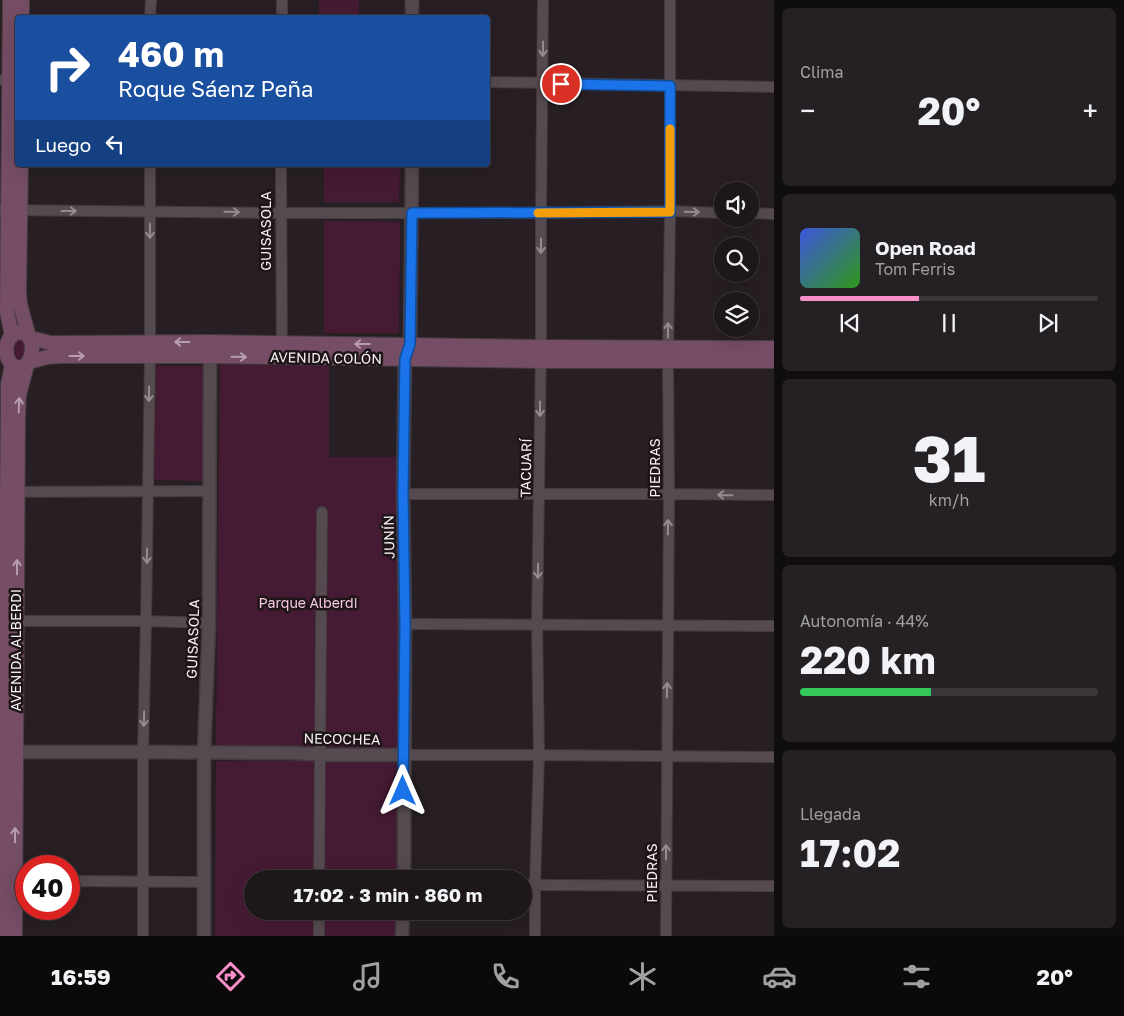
<!DOCTYPE html>
<html lang="es">
<meta charset="utf-8">
<style>
body{margin:0;font-family:"Golos Text",sans-serif;background:#252023;color:#f1f3f6;height:100vh;display:flex;flex-direction:column;font-size:19px;white-space:nowrap}
*{box-sizing:border-box;margin:0}
p{font-size:16px;color:#a09fa2}
.icon{flex:none;width:28px;height:28px;fill:none;stroke:currentColor;stroke-width:2;stroke-linecap:round;stroke-linejoin:round}
.map{position:relative;flex:1;overflow:hidden}
.sheet{display:flex;flex-direction:column;gap:8px;padding:8px;background:#100d0e;width:350px}
.sheet>*{flex:none}
.guide{position:absolute;left:15px;top:15px;width:475px;height:152px;border-radius:5px;box-shadow:0 5px 20px #0002,0 0 0 1px #3b3639;background:#1a4fa0;color:#fff;overflow:hidden}
.controls{position:absolute;left:714px;top:182px;display:grid;gap:10px}
.controls a{display:grid;place-items:center;width:45px;height:45px;border-radius:50%;background:#1d171a;box-shadow:0 5px 20px #0002,0 0 0 1px #3b3639;font-size:25px}
.speed{position:absolute;left:15px;top:855px;display:flex;gap:10px;font-size:25px;font-weight:700;text-align:center}
.speed>*{display:grid;place-content:center;width:65px;height:65px;border-radius:50%;background:#1d171a;box-shadow:0 5px 20px #0002,0 0 0 1px #3b3639;line-height:1}
.speed .limit{border:8px solid #d22;background:#fff;color:#111}
.pin{position:absolute;display:grid;place-items:center;width:42px;height:42px;color:#fff;margin:-21px;border:2px solid #fff;border-radius:50%;box-shadow:0 1px 5px #0007}
.me{position:absolute;width:55px;margin:-28px;rotate:0deg;stroke-linejoin:round;filter:drop-shadow(0 0 4px #0008)}
.turn{display:flex;align-items:center;gap:18px;height:105px;padding:0 20px;font-size:22px}
.turn .icon{width:65px;height:65px;stroke-width:2.5}
.turn b{display:block;font-size:35px;line-height:42px}
.then{display:flex;align-items:center;height:48px;padding:0 20px;background:#0003;gap:10px;font-size:19px}
.big{font-size:38px;font-weight:700;line-height:1.1}
.sheet .tile{flex:1;display:flex;flex-direction:column;justify-content:center;gap:8px;min-width:0;padding:0 18px;border-radius:8px;background:#252023}
.sheet .dial{align-items:center;gap:0}
.dial b{font-size:65px;line-height:1}
.song{display:flex;align-items:center;gap:15px}
.cover{width:60px;height:60px;border-radius:8px;background:linear-gradient(135deg,hsl(230 70% 55%),hsl(110 70% 35%))}
.played{height:5px;border-radius:2px;background:linear-gradient(90deg,#f98fc9 40%,#3b3639 40%)}
.keys{display:flex;justify-content:space-around;direction:ltr}
.heat{display:flex;justify-content:space-between;align-items:center;font-size:28px;direction:ltr}
.charge{height:8px;border-radius:4px;background:linear-gradient(90deg,#34c759 44%,#3b3639 0)}
.trip{position:absolute;left:244px;top:870px;width:288px;height:50px;border-radius:25px;background:#1d171a;box-shadow:0 5px 20px #0002,0 0 0 1px #3b3639;font-weight:700;line-height:50px;text-align:center}
.menu{display:flex;height:80px;justify-content:space-around;align-items:center;background:#0c090a;color:#a09fa2}
.menu .icon{width:35px;height:35px}
.menu .selected{color:#f98fc9}
.menu b{font-size:22px;color:#f1f3f6}
main{display:flex;flex:1;min-height:0}
.map>svg:first-child{display:block}
.green{fill:#451b33}
.lines{fill:none;stroke-linecap:round;stroke-linejoin:round}
.minor-casing{stroke:#433b3f;stroke-width:12}
.tertiary-casing{stroke:#433b3f;stroke-width:15}
.secondary-casing{stroke:#433b3f;stroke-width:16}
.minor{stroke:#544a4f;stroke-width:10}
.tertiary{stroke:#544a4f;stroke-width:12}
.secondary{stroke:#754d64;stroke-width:14}
.oneway{stroke:#958c91}
.oneway2{stroke:#b69eac}
.route-casing{stroke:#114b97;stroke-width:12}
.route{stroke:#1a73e8;stroke-width:9}
.slow{stroke:#f59e0b;stroke-width:9}
.labels{text-anchor:middle;stroke-width:5;stroke-linejoin:round;paint-order:stroke}
.street-label{font-size:14px;fill:#f6f0f3;stroke:#1e1519}
.park-label{font-size:14px;fill:#f6c8df;stroke:#1e1519}
</style>
<main>
<div class="map">
<svg width="774" height="936" viewBox="0 0 774 936">
<rect width="100%" height="100%" fill="#271f23"/>
<!-- green -->
<path class="green" d="M319,0H359V17H319Z
M324,165H400L399,202H324Z
M324,221L400,222L399,333H324Z
M14,337L26,340L23,363L13,360L12,342Z
M220,362L329,363V457H400L398,749H216Z
M156,366H207L205,481L154,480Z
M216,761H398L397,879H252V911H396V936H215Z"/>
<g class="lines">
<defs>
<path id="minor" d="M150,18L151,0
M282,18V0
M0,80L18,79
M488,82L774,87
M281,165L282,358
M0,210L281,213H541L670,211L722,213
M750,213L774,214
M0,492L210,491
M403,494H669L774,495
M11,621H146L209,623
M405,624L774,626
M403,755H539L774,757
M319,879L322,512
M8,880H26
M69,881L204,882
M522,885L774,886
M143,936V752L146,621L150,357V165
M319,936V911
M535,936V885L539,755L537,624L541,347V213L543,0
M666,936L669,494L668,361L670,211V0"/>
<path id="tertiary" d="M412,18V0
M6,752H143L292,753L331,755H403
M404,879L405,624L403,494L405,359L410,344L412,165
M204,936V753L209,623L210,346
M402,936L403,911"/>
<path id="secondary" d="M10,0L7,312L12,336
M22,18V0
M21,165L19,291L20,304L29,337
M18,332C21,333 24,333 26,334C37,342 32,371 16,367C12,366 10,363 8,359C4,348 7,336 18,332Z
M30,338L51,343L210,342L541,347L774,348
M29,362L47,357L60,356H211L541,361H774
M2,936L8,409V384L12,365
M15,936L18,419L19,395L27,365"/>
</defs>
<!-- minor casing -->
<use href="#minor" class="minor-casing"/>
<!-- tertiary casing -->
<use href="#tertiary" class="tertiary-casing"/>
<!-- secondary casing -->
<use href="#secondary" class="secondary-casing"/>
<!-- minor -->
<use href="#minor" class="minor"/>
<!-- tertiary -->
<use href="#tertiary" class="tertiary"/>
<!-- secondary -->
<use href="#secondary" class="secondary"/>
</g>
<!-- one-way arrows -->
<defs><path id="oneway-shaft" d="M-6 0H5M1.5-3L5.5 0L1.5 3" fill="none" stroke-width="1.6" stroke-linecap="round" stroke-linejoin="round" transform="scale(1.25)"/></defs>
<g class="oneway">
<use href="#oneway-shaft" transform="translate(543 49) rotate(91)"/>
<use href="#oneway-shaft" transform="translate(69 211)"/>
<use href="#oneway-shaft" transform="translate(232 212) rotate(1)"/>
<use href="#oneway-shaft" transform="translate(692 212) rotate(1)"/>
<use href="#oneway-shaft" transform="translate(150 231) rotate(90)"/>
<use href="#oneway-shaft" transform="translate(541 246) rotate(90)"/>
<use href="#oneway-shaft" transform="translate(668 330) rotate(-89)"/>
<use href="#oneway-shaft" transform="translate(149 394) rotate(91)"/>
<use href="#oneway-shaft" transform="translate(540 409) rotate(90)"/>
<use href="#oneway-shaft" transform="translate(725 495) rotate(-179)"/>
<use href="#oneway-shaft" transform="translate(668 527) rotate(-89)"/>
<use href="#oneway-shaft" transform="translate(147 556) rotate(91)"/>
<use href="#oneway-shaft" transform="translate(538 571) rotate(91)"/>
<use href="#oneway-shaft" transform="translate(667 690) rotate(-89)"/>
<use href="#oneway-shaft" transform="translate(144 719) rotate(91)"/>
<use href="#oneway-shaft" transform="translate(666 852) rotate(-90)"/>
</g>
<g class="oneway2">
<use href="#oneway-shaft" transform="translate(182 342) rotate(-180)"/>
<use href="#oneway-shaft" transform="translate(362 344) rotate(-180)"/>
<use href="#oneway-shaft" transform="translate(77 356)"/>
<use href="#oneway-shaft" transform="translate(239 357) rotate(1)"/>
<use href="#oneway-shaft" transform="translate(19 405) rotate(-87)"/>
<use href="#oneway-shaft" transform="translate(17 567) rotate(-90)"/>
<use href="#oneway-shaft" transform="translate(15 835) rotate(-90)"/>
</g>
<g class="lines">
<defs>
<path id="route" d="M403,791L405,624L403,494L405,359L410,344L412,213L670,212V86L561,84"/>
</defs>
<!-- route casing -->
<use href="#route" class="route-casing"/>
<!-- route -->
<use href="#route" class="route"/>
<!-- slow -->
<path class="slow" d="M538,213L670,212V129"/>
</g>
<g class="labels">
<!-- street labels -->
<g class="street-label">
<text transform="translate(266 231) rotate(-90)" y="5">GUISASOLA</text>
<text transform="translate(326 358) rotate(1)" y="5">AVENIDA COLÓN</text>
<text transform="translate(526 468) rotate(-89)" y="5">TACUARÍ</text>
<text transform="translate(655 468) rotate(-90)" y="5">PIEDRAS</text>
<text transform="translate(389 537) rotate(-91)" y="5">JUNÍN</text>
<text transform="translate(193 639) rotate(-88)" y="5">GUISASOLA</text>
<text transform="translate(16 650) rotate(-90)" y="5">AVENIDA ALBERDI</text>
<text transform="translate(342 739) rotate(1)" y="5">NECOCHEA</text>
<text transform="translate(652 873) rotate(-90)" y="5">PIEDRAS</text>
</g>
<!-- park labels -->
<g class="park-label">
<text x="308" y="608">Parque Alberdi</text>
</g>
</g>
</svg>
<div class="controls">
<a><svg class="icon" aria-label="sound" viewBox="0 0 24 24"><path d="M4 9h4l5-4v14l-5-4H4zM17 9q2 3 0 6"/></svg></a>
<a><svg class="icon" aria-label="search" viewBox="0 0 24 24"><circle cx="10" cy="10" r="6"/><path d="M15 15l6 6"/></svg></a>
<a><svg class="icon" aria-label="layers" viewBox="0 0 24 24"><path d="M12 4l9 5-9 5-9-5zM3 14l9 5 9-5"/></svg></a>
</div>
<div class="speed"><div class="limit">40</div></div>
<div class="pin" style="left:561px;top:84px;background:#d93025"><svg class="icon" aria-label="arrive" viewBox="0 0 24 24"><path d="M6 21V4h12l-3 4 3 4H6"/></svg></div>
<svg class="me" style="left:403px;top:791px" viewBox="-20 -20 40 40"><path d="M0-17L14 15 0 8-14 15z" fill="#1a73e8" stroke="#fff" stroke-width="4"/></svg>
<div class="trip">17:02 · 3 min · 860 m</div>
<div class="guide">
<div class="turn"><svg class="icon" aria-label="right" viewBox="0 0 24 24"><path d="M7 20v-9h11M14 6l5 5-5 5"/></svg><div><b>460 m</b>Roque Sáenz Peña</div></div>
<div class="then">Luego<svg class="icon" aria-label="left" viewBox="0 0 24 24"><path d="M17 20v-9H6M10 6l-5 5 5 5"/></svg></div>
</div>
</div>
<section class="sheet">
<div class="tile"><p>Clima</p>
<div class="heat"><a>−</a><b class="big">20°</b><a>+</a></div>
</div>
<div class="tile">
<div class="song"><i class="cover"></i><div><b>Open Road</b><p>Tom Ferris</p></div></div>
<div class="played"></div>
<div class="keys"><svg class="icon" aria-label="previous" viewBox="0 0 24 24"><path d="M18 5L8 12l10 7zM5 5v14"/></svg><svg class="icon" aria-label="pause" viewBox="0 0 24 24"><path d="M8 5v14M16 5v14"/></svg><svg class="icon" aria-label="next" viewBox="0 0 24 24"><path d="M6 5l10 7-10 7zM19 5v14"/></svg></div>
</div>
<div class="tile dial"><b>31</b><p>km/h</p></div>
<div class="tile"><p>Autonomía · 44%</p><b class="big">220 km</b><div class="charge"></div></div>
<div class="tile"><p>Llegada</p><b class="big">17:02</b></div>
</section>
</main>
<nav class="menu">
<b>16:59</b>
<svg class="icon selected" aria-label="directions" viewBox="0 0 24 24"><path d="M12 3l9 9-9 9-9-9zM9 14v-3h6M13 9l2 2-2 2"/></svg>
<svg class="icon" aria-label="music" viewBox="0 0 24 24"><path d="M9 18V5l10-2v13"/><circle cx="6" cy="18" r="3"/><circle cx="16" cy="16" r="3"/></svg>
<svg class="icon" aria-label="phone" viewBox="0 0 24 24"><path d="M5 4h4l2 5-3 2q2 4 5 5l2-3 5 2v4C11 20 4 13 5 4z"/></svg>
<svg class="icon" aria-label="climate" viewBox="0 0 24 24"><path d="M12 3v18M4 7l16 10M4 17L20 7"/></svg>
<svg class="icon" aria-label="car" viewBox="0 0 24 24"><path d="M5 17H2v-5l4-1 3-4h7l3 4 3 1v5h-3M9 17h6M6 11h13"/><circle cx="7" cy="17" r="2"/><circle cx="17" cy="17" r="2"/></svg>
<svg class="icon" aria-label="filters" viewBox="0 0 24 24"><path d="M4 7h16M4 17h16"/><circle cx="9" cy="7" r="2"/><circle cx="15" cy="17" r="2"/></svg>
<b>20°</b>
</nav>
